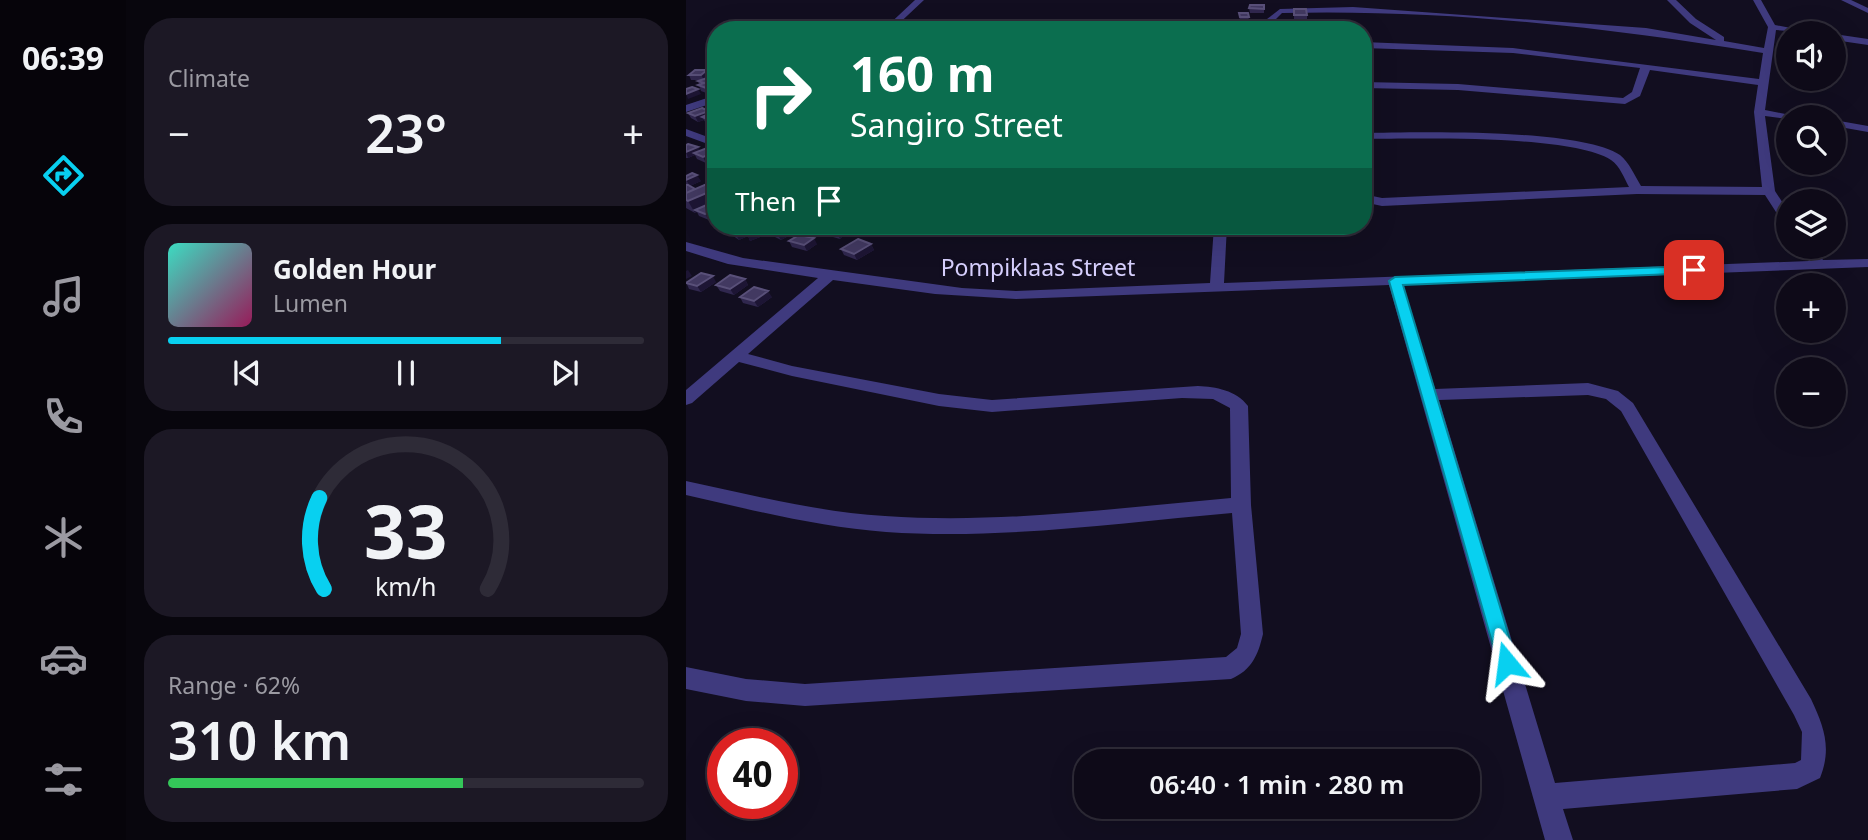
<!DOCTYPE html>
<meta charset="utf-8">
<style>
body{margin:0;font-family:"Noto Sans",sans-serif;background:#1c1825;color:#f1f3f6;height:100vh;display:flex;flex-direction:column;font-size:26px;white-space:nowrap}
*{box-sizing:border-box;margin:0}
p{font-size:23px;color:#9b9aa2}
.icon{flex:none;width:38px;height:38px;fill:none;stroke:currentColor;stroke-width:2;stroke-linecap:round;stroke-linejoin:round}
.map{position:relative;flex:1;overflow:hidden}
.sheet{display:flex;flex-direction:column;gap:18px;padding:18px;background:#08060d;width:560px}
.sheet>*{flex:none}
.guide{position:absolute;left:21px;top:21px;width:665px;height:214px;border-radius:28px;box-shadow:0 7px 28px #0002,0 0 0 2px #2e2b37;background:#0b6e4f;color:#fff;overflow:hidden}
.fabs{position:absolute;left:1090px;top:21px;display:grid;gap:14px}
.fabs a{display:grid;place-items:center;width:70px;height:70px;border-radius:50%;background:#0e0a18;box-shadow:0 7px 28px #0002,0 0 0 2px #2e2b37;font-size:35px}
.speed{position:absolute;left:21px;top:728px;display:flex;gap:14px;font-size:35px;font-weight:700;text-align:center}
.speed>*{display:grid;place-content:center;width:91px;height:91px;border-radius:50%;background:#0e0a18;box-shadow:0 7px 28px #0002,0 0 0 2px #2e2b37;line-height:1}
.speed .limit{border:10px solid #d22;background:#fff;color:#111}
.pin{position:absolute;display:grid;place-items:center;width:60px;height:60px;color:#fff;margin:-30px;border-radius:14px;box-shadow:0 4px 10px #0006}
.me{position:absolute;width:77px;margin:-38px;rotate:344deg;stroke-linejoin:round;filter:drop-shadow(0 0 5px #0008)}
.turn{display:flex;align-items:center;gap:24px;height:147px;padding:0 28px;font-size:32px}
.turn .icon{width:91px;height:91px;stroke-width:2.5}
.turn b{display:block;font-size:49px;line-height:60px}
.then{display:flex;align-items:center;height:66px;padding:0 28px;background:#0003;gap:14px;font-size:26px}
.big{font-size:52px;font-weight:600;line-height:1.1}
.sheet .widget{flex:1;display:flex;flex-direction:column;justify-content:center;gap:10px;min-width:0;padding:0 24px;border-radius:28px;background:#1c1825}
.sheet .dial{align-items:center;gap:0}
.dial svg{height:182px;overflow:visible;fill:none;stroke:#2e2b37;stroke-width:7;stroke-linecap:round;text-anchor:middle}
.dial text{fill:#f1f3f6;stroke:none}
.song{display:flex;align-items:center;gap:21px}
.cover{width:84px;height:84px;border-radius:10px;background:linear-gradient(135deg,hsl(170 70% 55%),hsl(330 70% 35%))}
.played{height:7px;border-radius:4px;background:linear-gradient(90deg,#08d0f0 70%,#2e2b37 70%)}
.keys{display:flex;justify-content:space-around;direction:ltr}
.heat{display:flex;justify-content:space-between;align-items:center;font-size:38px;direction:ltr}
.charge{height:10px;border-radius:5px;background:linear-gradient(90deg,#34c759 62%,#2e2b37 0)}
.trip{position:absolute;left:388px;top:749px;width:406px;height:70px;border-radius:28px;background:#0e0a18;box-shadow:0 7px 28px #0002,0 0 0 2px #2e2b37;font-weight:600;line-height:70px;text-align:center}
main{display:flex;flex:1;min-height:0}
.tab-bar{display:flex;flex-direction:column;width:126px;justify-content:space-around;align-items:center;background:#06040a;color:#9b9aa2}
.tab-bar .icon{width:49px;height:49px}
.tab-bar .selected{color:#08d0f0}
.tab-bar b{font-size:32px;color:#f1f3f6}
.map>svg:first-child{display:block}
.lines{fill:none;stroke-linecap:round;stroke-linejoin:round}
.minor{fill:#3f3a7e;fill-rule:evenodd}
.wall{fill:#30274e}
.shaded-wall{fill:#1d1534}
.building{fill:#423961;stroke:#595079;stroke-width:2}
.route{fill:#08d0f0;stroke:#05879c;stroke-width:2}
.labels{text-anchor:middle;stroke-width:7;stroke-linejoin:round;paint-order:stroke}
.street-label{font-size:23px;fill:#d6cffd;stroke:#120e20}
</style>
<main>
<nav class="tab-bar">
<b>06:39</b>
<svg class="icon selected" aria-label="directions" viewBox="0 0 24 24"><path d="M12 3l9 9-9 9-9-9zM9 14v-3h6M13 9l2 2-2 2"/></svg>
<svg class="icon" aria-label="music" viewBox="0 0 24 24"><path d="M9 18V5l10-2v13"/><circle cx="6" cy="18" r="3"/><circle cx="16" cy="16" r="3"/></svg>
<svg class="icon" aria-label="phone" viewBox="0 0 24 24"><path d="M5 4h4l2 5-3 2q2 4 5 5l2-3 5 2v4C11 20 4 13 5 4z"/></svg>
<svg class="icon" aria-label="climate" viewBox="0 0 24 24"><path d="M12 3v18M4 7l16 10M4 17L20 7"/></svg>
<svg class="icon" aria-label="car" viewBox="0 0 24 24"><path d="M5 17H2v-5l4-1 3-4h7l3 4 3 1v5h-3M9 17h6M6 11h13"/><circle cx="7" cy="17" r="2"/><circle cx="17" cy="17" r="2"/></svg>
<svg class="icon" aria-label="filters" viewBox="0 0 24 24"><path d="M4 7h16M4 17h16"/><circle cx="9" cy="7" r="2"/><circle cx="15" cy="17" r="2"/></svg>
</nav>
<section class="sheet">
<div class="widget"><p>Climate</p>
<div class="heat"><a>−</a><b class="big">23°</b><a>+</a></div>
</div>
<div class="widget">
<div class="song"><i class="cover"></i><div><b>Golden Hour</b><p>Lumen</p></div></div>
<div class="played"></div>
<div class="keys"><svg class="icon" aria-label="previous" viewBox="0 0 24 24"><path d="M18 5L8 12l10 7zM5 5v14"/></svg><svg class="icon" aria-label="pause" viewBox="0 0 24 24"><path d="M8 5v14M16 5v14"/></svg><svg class="icon" aria-label="next" viewBox="0 0 24 24"><path d="M6 5l10 7-10 7zM19 5v14"/></svg></div>
</div>
<div class="widget dial"><svg viewBox="0 0 100 80">
<path d="M14 69A42 42 0 1 1 86 69"/>
<path d="M14 69A42 42 0 0 1 12 29" stroke="#08d0f0"/>
<text x="50" y="56" font-size="32" font-weight="700">33</text>
<text x="50" y="72" font-size="11">km/h</text>
</svg></div>
<div class="widget"><p>Range · 62%</p><b class="big">310 km</b><div class="charge"></div></div>
</section>
<div class="map">
<svg width="1182" height="840" viewBox="0 0 1182 840">
<rect width="100%" height="100%" fill="#120e20"/>
<g class="lines">
<!-- minor -->
<path class="minor" d="M229,0H238L206,30H197Z
M981,0H990L1010,19L1038,37V41L1078,48L1082,27L1067,0H1075L1089,25L1131,33L1090,30L1079,110L1114,117L1102,119L1079,116L1089,191L1102,211V224L1097,223L1079,195L951,194L696,206L677,202V194L696,198L943,187C938,178 934,166 925,160C885,134 729,139 677,139V133C731,132 893,128 934,155C943,162 949,176 955,186L1076,187L1068,112L1072,85L964,70L954,96L939,104L772,90L677,88V82L772,84L937,98L946,92L954,68L827,53L677,48V42L827,48L1073,79L1077,53C919,27 757,9 596,13L589,20L592,30H584L581,19L594,9L667,7L960,28L1030,40L1004,23Z
M1155,0H1165L1182,8V13Z
M1148,34L1182,39V45L1148,40Z
M30,95V102L0,112V105Z
M1148,120L1182,126V132L1148,126Z
M0,129L30,140V147L0,136Z
M528,226H541L538,283L1123,261L1114,247H1128L1137,260L1182,259V267L717,285L749,389L902,383L932,391L947,403L1125,699C1138,727 1146,748 1134,778L1111,789L877,809L887,840H859L703,285L330,299L249,294L147,280L62,354L106,366L253,394L306,400L512,386C530,387 550,390 562,406L565,505L577,634C572,655 566,670 545,679L119,706L60,701L0,689V667L60,679L119,684L540,657L551,648L555,634L546,513C431,523 315,540 200,532C132,527 66,510 0,495V481C66,495 132,512 199,516C315,524 430,508 545,498L544,408L527,399L496,398L306,412L253,406L106,376L53,362L6,403L0,405V390L132,278L42,264L0,251V242L57,258L276,288L330,291L524,283ZM902,395L920,399L935,411L1108,715L1116,732L1115,760L1109,763L869,783L753,400Z"/>
</g>
<!-- wall -->
<path class="wall" d="M578,5V13H564L563,8Z
M608,9L621,15V20H608Z
M553,13H562L563,21L578,27L575,30L561,29V21L554,22Z
M3,75H24L21,78L23,94L15,91L12,81L15,80H5Z
M23,111L24,114L30,111V131L22,127L18,120L12,122L5,118L2,113Z
M0,145L14,151L30,159L20,163L11,159L9,155L2,158H0Z
M30,163V177L23,165Z
M0,176L15,181L4,186L29,204H28L30,205V217L23,220L13,216L11,212L9,213L0,208V185H1L0,184Z
M39,226H88L79,229L82,234L64,241L62,236L53,240L43,233Z
M190,226H218L210,232L191,227Z
M158,227L160,233L154,239L147,237L144,231Z
M84,230L110,232L95,240L87,236Z
M103,241L131,244L121,251L106,247Z
M185,244L188,250L171,260L158,255L155,249Z
M59,279L62,285L48,295L34,291L30,285Z
M0,282H30L15,292L3,289Z
M54,297H86L72,307L57,303Z"/>
<!-- shaded-wall -->
<path class="shaded-wall" d="M21,70L24,75L18,80L15,75Z
M30,85V91L23,94L20,88Z
M12,89L15,94L2,99L0,94Z
M23,111L26,117H16L18,120L12,122L9,116Z
M12,147L15,152L8,153L9,155L2,158L0,152Z
M30,152V159L20,163L17,157Z
M11,175L15,181L4,186L0,180Z
M30,189V205L13,211L9,210L11,212L9,213L2,201Z
M30,210V217L23,220L19,214Z
M52,226H88L79,229L82,234L64,241L62,236L53,240L46,228Z
M107,226L110,232L95,240L91,234Z
M208,226H218L210,232Z
M158,227L160,233L154,239L151,233Z
M128,238L131,244L121,251L118,245Z
M185,244L188,250L171,260L168,254Z
M2,270L6,276L0,279V271Z
M27,276L30,282L15,292L11,286Z
M59,279L62,285L48,295L44,289Z
M82,291L86,297L72,307L68,301Z"/>
<!-- building -->
<path class="building" d="M564,5H578V9L563,8Z
M608,9H620L621,15H608Z
M553,13H562L563,17H554Z
M561,21L578,23L575,26L560,25Z
M9,70H21L15,75H3Z
M21,78L30,81V85L20,88L12,85L18,83L12,81Z
M6,87L12,89L0,94V89Z
M16,108L23,111L9,116L2,113Z
M30,111V122L16,117Z
M2,144L12,147L0,152V145Z
M21,148L30,152L17,157L8,153Z
M30,163V169L23,165Z
M6,173L11,175L0,180V176Z
M23,183L30,186V189L2,201L0,200V193Z
M0,185H2L9,189L0,193Z
M25,203L30,205V210L19,214L9,210Z
M75,226H78L79,228L61,235V231Z
M93,226H107L91,234L84,230Z
M151,226L158,227L151,233L144,231Z
M113,235L128,238L118,245L103,241Z
M172,239L185,244L168,254L155,249Z
M15,273L27,276L11,286L0,283Z
M44,275L59,279L44,289L30,285Z
M68,287L82,291L68,301L54,297Z"/>
<!-- route -->
<path class="route" d="M1008,266L1012,267V273L717,285L831,663L828,670L821,673L814,670L703,281L709,277Z"/>
<g class="labels">
<!-- street labels -->
<g class="street-label">
<text x="352" y="276">Pompiklaas Street</text>
</g>
</g>
</svg>
<div class="fabs">
<a><svg class="icon" aria-label="sound" viewBox="0 0 24 24"><path d="M4 9h4l5-4v14l-5-4H4zM17 9q2 3 0 6"/></svg></a>
<a><svg class="icon" aria-label="search" viewBox="0 0 24 24"><circle cx="10" cy="10" r="6"/><path d="M15 15l6 6"/></svg></a>
<a><svg class="icon" aria-label="layers" viewBox="0 0 24 24"><path d="M12 4l9 5-9 5-9-5zM3 14l9 5 9-5"/></svg></a>
<a>+</a>
<a>−</a>
</div>
<div class="speed"><div class="limit">40</div></div>
<div class="pin" style="left:1008px;top:270px;background:#d93025"><svg class="icon" aria-label="arrive" viewBox="0 0 24 24"><path d="M6 21V4h12l-3 4 3 4H6"/></svg></div>
<svg class="me" style="left:821px;top:663px" viewBox="-20 -20 40 40"><path d="M0-17L14 15 0 8-14 15z" fill="#08d0f0" stroke="#fff" stroke-width="4"/></svg>
<div class="trip">06:40 · 1 min · 280 m</div>
<div class="guide">
<div class="turn"><svg class="icon" aria-label="right" viewBox="0 0 24 24"><path d="M7 20v-9h11M14 6l5 5-5 5"/></svg><div><b>160 m</b>Sangiro Street</div></div>
<div class="then">Then<svg class="icon" aria-label="arrive" viewBox="0 0 24 24"><path d="M6 21V4h12l-3 4 3 4H6"/></svg></div>
</div>
</div>
</main>
